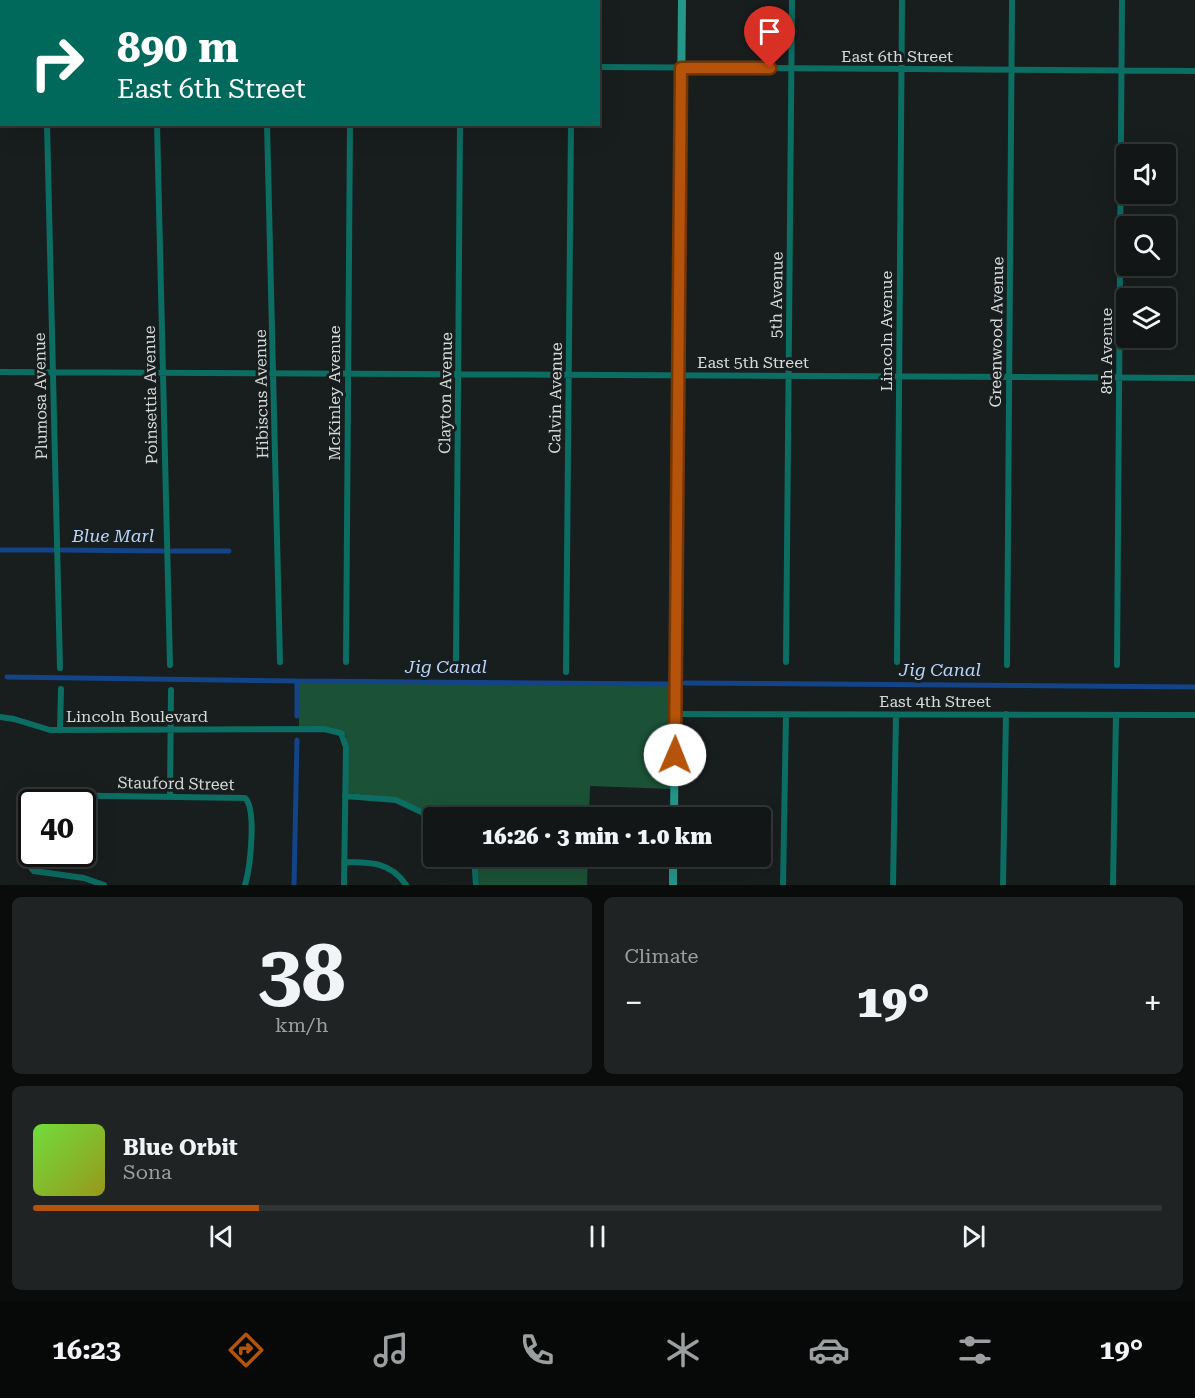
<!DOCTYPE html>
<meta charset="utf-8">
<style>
body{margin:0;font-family:"Roboto Serif",serif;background:#1f2323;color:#f1f3f6;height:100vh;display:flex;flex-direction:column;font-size:22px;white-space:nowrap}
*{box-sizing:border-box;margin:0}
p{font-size:20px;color:#9c9fa1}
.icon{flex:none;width:33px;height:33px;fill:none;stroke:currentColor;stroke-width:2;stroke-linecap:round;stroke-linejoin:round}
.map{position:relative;height:885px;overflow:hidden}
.drawer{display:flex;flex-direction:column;gap:12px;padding:12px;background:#0a0c0c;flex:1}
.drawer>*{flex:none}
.banner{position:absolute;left:0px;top:0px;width:600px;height:126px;box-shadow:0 6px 24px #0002,0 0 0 2px #313535;background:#00695c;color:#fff;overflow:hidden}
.buttons{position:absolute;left:1116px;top:144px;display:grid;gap:12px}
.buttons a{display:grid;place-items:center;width:60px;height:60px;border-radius:6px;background:#121616;box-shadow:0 6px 24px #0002,0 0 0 2px #313535;font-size:30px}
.speed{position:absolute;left:18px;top:789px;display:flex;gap:12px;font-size:30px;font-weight:700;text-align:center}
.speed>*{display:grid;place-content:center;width:78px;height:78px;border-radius:50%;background:#121616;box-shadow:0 6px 24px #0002,0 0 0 2px #313535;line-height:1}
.speed .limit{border:3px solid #111;border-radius:9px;background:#fff;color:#111}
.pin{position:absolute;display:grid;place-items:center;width:51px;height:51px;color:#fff;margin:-62px -26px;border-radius:50% 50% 50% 0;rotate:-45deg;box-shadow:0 0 6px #0007}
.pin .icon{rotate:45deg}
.me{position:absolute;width:66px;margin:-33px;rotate:1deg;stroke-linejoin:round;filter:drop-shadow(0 0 4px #0008)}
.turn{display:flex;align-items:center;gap:21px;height:126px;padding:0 18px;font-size:27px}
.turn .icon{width:78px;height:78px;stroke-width:2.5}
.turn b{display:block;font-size:42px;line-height:51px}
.big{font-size:45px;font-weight:800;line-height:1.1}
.drawer .widget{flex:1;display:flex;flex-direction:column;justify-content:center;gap:9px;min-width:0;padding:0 21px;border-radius:9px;background:#1f2323}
.drawer .dial{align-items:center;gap:0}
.dial b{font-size:78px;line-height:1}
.song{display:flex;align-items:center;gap:18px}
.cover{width:72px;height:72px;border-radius:9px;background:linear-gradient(135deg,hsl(100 70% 55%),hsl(60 70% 35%))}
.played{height:6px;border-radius:3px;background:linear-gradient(90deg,#b45309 20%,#313535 20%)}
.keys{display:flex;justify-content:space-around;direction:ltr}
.heat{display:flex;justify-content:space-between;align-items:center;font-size:33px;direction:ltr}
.drawer .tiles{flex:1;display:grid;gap:12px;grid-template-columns:1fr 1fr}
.widget:last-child{grid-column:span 2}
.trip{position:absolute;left:423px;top:807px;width:348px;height:60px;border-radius:6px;background:#121616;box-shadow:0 6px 24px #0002,0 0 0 2px #313535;font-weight:800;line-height:60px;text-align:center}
.dock{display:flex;height:96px;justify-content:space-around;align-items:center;background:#070909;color:#9c9fa1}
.dock .icon{width:42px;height:42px}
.dock .on{color:#b45309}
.dock b{font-size:27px;color:#f1f3f6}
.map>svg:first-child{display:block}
.forest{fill:#1b5237}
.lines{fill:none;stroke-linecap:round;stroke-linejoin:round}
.canal{stroke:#134487;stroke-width:5}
.street{stroke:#0c6d62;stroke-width:6}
.secondary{stroke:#249789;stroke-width:8}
.route-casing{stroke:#753606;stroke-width:15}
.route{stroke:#b45309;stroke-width:10}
.labels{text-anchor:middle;stroke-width:6;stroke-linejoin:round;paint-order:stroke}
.street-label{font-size:16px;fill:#d7dbdb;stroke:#181d1e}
.water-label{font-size:18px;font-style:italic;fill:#b9d4fa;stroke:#181d1e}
</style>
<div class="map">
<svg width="1195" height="885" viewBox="0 0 1195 885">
<rect width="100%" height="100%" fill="#181d1e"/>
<!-- forest -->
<path class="forest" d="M299,679L673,685L672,789L590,786L589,817H440L397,798L348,793L346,736C336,723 314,727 299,727Z
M477,857H588L587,885H479Z"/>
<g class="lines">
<!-- canal -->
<path class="canal" d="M0,550H53
M62,550L163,551
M172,551H229
M7,677L297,681
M685,683L1195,687
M297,716V681L667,684
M294,885L297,740"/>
<!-- street -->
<path class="street" d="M44,0V2
M154,0V2
M264,0V2
M351,2V0
M461,2V0
M572,2V0
M0,65H2
M598,67L1195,71
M47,124L60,668
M157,124L170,665
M267,124L280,662
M0,372L1195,378
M346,662L350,124
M456,662L460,124
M786,662L792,0
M897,662L902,0
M1007,665L1012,0
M1117,665L1122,0
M566,672L571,124
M676,714L1195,715
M0,717L14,719L50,730L324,729L341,733L346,747L344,885
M60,730L61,689
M170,795L171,690
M345,796L396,800L434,818
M474,856L476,885
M344,862C370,862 391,862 406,885
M104,885L84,878L34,871C22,862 23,809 32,798L41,795L245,798C257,809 250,869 245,885
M783,885L786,715
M893,885L896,715
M1003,885L1006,714
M1113,885L1116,715"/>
<!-- secondary -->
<path class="secondary" d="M674,818L682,0
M673,885V856"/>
</g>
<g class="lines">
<defs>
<path id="route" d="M675,755L681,68H770"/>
</defs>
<!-- route casing -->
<use href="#route" class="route-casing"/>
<!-- route -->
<use href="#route" class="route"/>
</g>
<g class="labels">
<!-- street labels -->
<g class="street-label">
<text x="897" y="62">East 6th Street</text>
<text transform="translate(776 295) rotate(-89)" y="6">5th Avenue</text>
<text transform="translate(886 331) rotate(-90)" y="6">Lincoln Avenue</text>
<text transform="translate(996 332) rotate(-89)" y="6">Greenwood Avenue</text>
<text transform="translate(1106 351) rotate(-90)" y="6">8th Avenue</text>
<text x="753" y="368">East 5th Street</text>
<text transform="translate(334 393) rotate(-90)" y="6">McKinley Avenue</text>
<text transform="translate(445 393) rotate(-89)" y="6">Clayton Avenue</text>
<text transform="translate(261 394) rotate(-91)" y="6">Hibiscus Avenue</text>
<text transform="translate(150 395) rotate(-91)" y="6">Poinsettia Avenue</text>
<text transform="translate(40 396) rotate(-91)" y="6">Plumosa Avenue</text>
<text transform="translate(555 398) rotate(-89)" y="6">Calvin Avenue</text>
<text x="935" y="707">East 4th Street</text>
<text x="137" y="722">Lincoln Boulevard</text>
<text transform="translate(176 783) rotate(1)" y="6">Stauford Street</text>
</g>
<!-- water labels -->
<g class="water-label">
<text x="113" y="542">Blue Marl</text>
<text x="446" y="673">Jig Canal</text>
<text x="940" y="676">Jig Canal</text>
</g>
</g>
</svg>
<div class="buttons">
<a><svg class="icon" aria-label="sound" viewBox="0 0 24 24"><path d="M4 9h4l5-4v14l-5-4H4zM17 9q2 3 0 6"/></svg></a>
<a><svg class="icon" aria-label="search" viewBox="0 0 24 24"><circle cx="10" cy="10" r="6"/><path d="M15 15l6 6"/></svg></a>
<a><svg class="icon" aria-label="layers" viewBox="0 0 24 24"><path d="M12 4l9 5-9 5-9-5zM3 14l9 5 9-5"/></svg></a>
</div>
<div class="speed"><div class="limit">40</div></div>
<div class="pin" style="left:770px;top:68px;background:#d93025"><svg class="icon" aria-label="arrive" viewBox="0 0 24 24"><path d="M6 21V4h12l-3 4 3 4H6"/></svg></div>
<svg class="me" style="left:675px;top:755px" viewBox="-20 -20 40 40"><circle r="19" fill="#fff"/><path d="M0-13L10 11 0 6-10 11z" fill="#b45309"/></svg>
<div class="trip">16:26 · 3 min · 1.0 km</div>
<div class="banner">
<div class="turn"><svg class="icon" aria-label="right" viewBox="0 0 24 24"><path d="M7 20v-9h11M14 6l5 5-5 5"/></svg><div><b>890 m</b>East 6th Street</div></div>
</div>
</div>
<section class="drawer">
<div class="tiles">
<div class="widget dial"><b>38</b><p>km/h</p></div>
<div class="widget"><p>Climate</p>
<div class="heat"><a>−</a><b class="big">19°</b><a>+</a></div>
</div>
<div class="widget">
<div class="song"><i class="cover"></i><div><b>Blue Orbit</b><p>Sona</p></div></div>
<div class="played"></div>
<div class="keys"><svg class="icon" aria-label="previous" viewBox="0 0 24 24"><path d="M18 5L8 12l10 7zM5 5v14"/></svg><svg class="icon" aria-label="pause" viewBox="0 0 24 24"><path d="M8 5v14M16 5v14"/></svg><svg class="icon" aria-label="next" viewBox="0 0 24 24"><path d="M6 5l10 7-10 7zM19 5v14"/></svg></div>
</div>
</div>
</section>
<nav class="dock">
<b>16:23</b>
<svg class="icon on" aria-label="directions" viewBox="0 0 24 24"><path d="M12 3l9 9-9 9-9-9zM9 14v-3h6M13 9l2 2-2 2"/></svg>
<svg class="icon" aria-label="music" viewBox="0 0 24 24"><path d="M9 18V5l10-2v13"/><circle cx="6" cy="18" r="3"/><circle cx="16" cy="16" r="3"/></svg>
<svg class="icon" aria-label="phone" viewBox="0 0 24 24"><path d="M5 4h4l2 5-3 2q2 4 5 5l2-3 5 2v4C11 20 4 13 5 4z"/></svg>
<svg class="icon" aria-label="climate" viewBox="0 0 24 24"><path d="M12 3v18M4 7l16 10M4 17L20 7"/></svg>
<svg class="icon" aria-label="car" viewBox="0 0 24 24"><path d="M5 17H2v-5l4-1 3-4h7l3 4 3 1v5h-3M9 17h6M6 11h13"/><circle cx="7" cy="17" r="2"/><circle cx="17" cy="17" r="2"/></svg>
<svg class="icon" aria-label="filters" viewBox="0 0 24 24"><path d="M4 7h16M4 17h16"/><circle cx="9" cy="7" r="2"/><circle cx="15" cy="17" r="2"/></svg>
<b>19°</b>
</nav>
